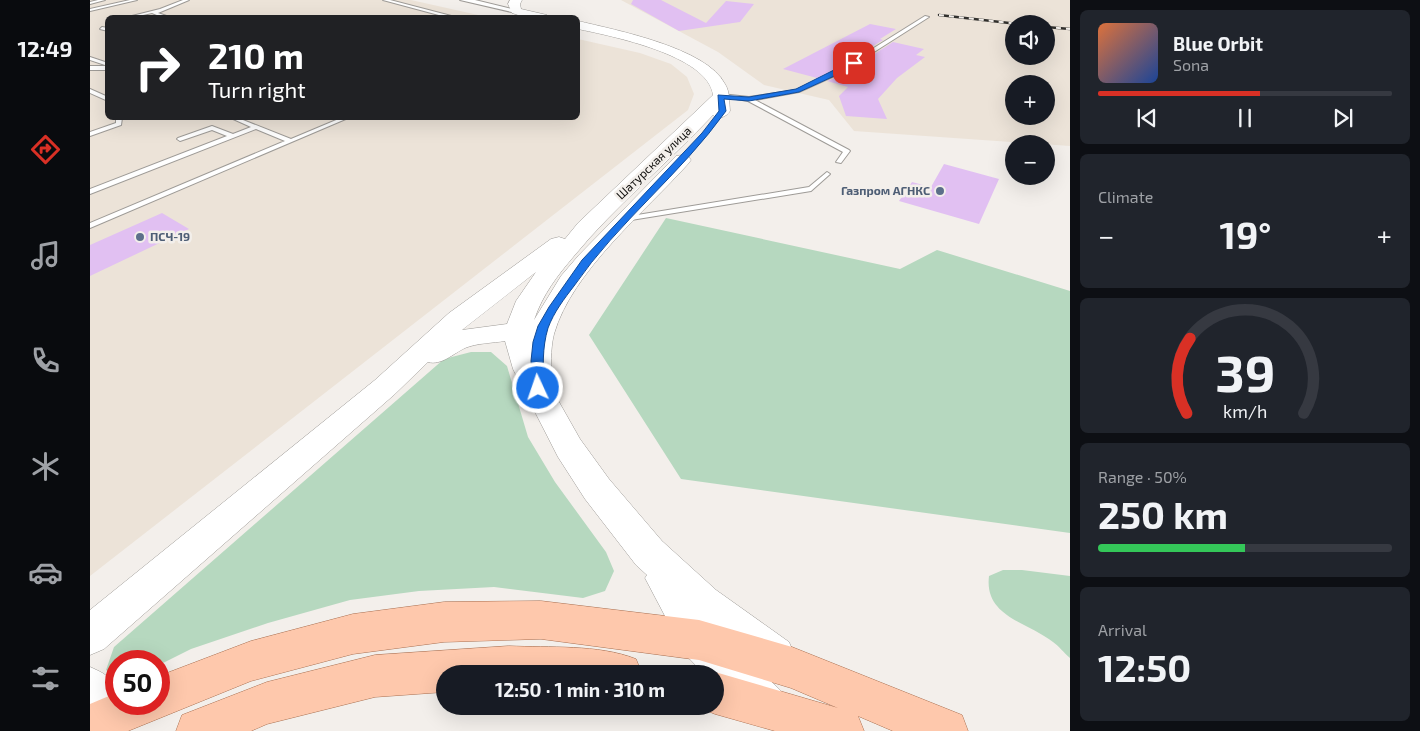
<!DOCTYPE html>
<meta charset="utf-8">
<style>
body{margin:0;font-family:"Exo 2",sans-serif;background:#20242c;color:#f1f3f6;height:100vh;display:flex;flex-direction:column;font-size:19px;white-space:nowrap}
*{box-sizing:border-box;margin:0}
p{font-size:16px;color:#9ea1a6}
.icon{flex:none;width:28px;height:28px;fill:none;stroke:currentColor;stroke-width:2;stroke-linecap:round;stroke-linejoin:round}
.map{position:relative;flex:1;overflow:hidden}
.drawer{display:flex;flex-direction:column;gap:10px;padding:10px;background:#0d0f14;width:350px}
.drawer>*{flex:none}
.guide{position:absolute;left:15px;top:15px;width:475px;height:105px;border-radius:8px;box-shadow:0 5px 20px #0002;background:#202124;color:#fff;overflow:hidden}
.fabs{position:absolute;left:915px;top:15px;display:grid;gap:10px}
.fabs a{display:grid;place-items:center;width:50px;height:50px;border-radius:50%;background:#171b24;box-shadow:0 5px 20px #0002;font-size:25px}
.speed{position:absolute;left:15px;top:650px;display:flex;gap:10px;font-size:25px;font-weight:700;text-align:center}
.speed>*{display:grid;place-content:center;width:65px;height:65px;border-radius:50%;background:#171b24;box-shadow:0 5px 20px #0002;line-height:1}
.speed .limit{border:8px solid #d22;background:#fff;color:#111}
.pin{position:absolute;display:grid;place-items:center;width:42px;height:42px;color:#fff;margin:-21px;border-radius:10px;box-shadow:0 2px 8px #0006}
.me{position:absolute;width:55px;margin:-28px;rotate:357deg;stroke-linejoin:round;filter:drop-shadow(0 0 4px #0008)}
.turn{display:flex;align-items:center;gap:18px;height:105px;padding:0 20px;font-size:22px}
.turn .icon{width:65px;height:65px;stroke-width:2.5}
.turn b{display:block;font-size:35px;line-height:42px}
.big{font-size:38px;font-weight:700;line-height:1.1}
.drawer .tile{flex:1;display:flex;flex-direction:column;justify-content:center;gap:8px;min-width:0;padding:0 18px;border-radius:8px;background:#20242c}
.drawer .dial{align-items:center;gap:0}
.dial svg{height:130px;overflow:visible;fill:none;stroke:#363941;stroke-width:7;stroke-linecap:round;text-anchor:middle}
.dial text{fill:#f1f3f6;stroke:none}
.song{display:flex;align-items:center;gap:15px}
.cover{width:60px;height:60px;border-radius:8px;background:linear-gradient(135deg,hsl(20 70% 55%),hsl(220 70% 35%))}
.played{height:5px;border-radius:2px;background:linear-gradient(90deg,#d93025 55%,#363941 55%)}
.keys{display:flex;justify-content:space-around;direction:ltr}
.heat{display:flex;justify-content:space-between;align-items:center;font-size:28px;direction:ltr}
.charge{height:8px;border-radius:4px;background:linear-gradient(90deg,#34c759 50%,#363941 0)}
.trip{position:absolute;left:346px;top:665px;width:288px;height:50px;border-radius:25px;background:#171b24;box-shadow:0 5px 20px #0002;font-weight:700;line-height:50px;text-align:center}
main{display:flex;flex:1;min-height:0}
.tab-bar{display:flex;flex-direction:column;width:90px;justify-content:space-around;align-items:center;background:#090b0e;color:#9ea1a6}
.tab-bar .icon{width:35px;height:35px}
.tab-bar .selected{color:#d93025}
.tab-bar b{font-size:22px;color:#f1f3f6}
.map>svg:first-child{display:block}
.built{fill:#ece3d8;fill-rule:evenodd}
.green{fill:#b6d8bf}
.building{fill:#e1c0f2}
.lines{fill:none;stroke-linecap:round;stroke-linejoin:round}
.service-casing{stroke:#9e9b97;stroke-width:2}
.minor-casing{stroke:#9e9b97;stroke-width:2}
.secondary-casing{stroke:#9e9b97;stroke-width:1}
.primary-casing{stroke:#aa7051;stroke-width:1}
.service{fill:#fff;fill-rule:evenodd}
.minor{fill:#fff;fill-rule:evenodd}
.secondary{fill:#fff;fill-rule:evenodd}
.primary{fill:#fec8ac;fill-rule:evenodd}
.rail-casing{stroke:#31302d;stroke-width:2.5}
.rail{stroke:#f3efeb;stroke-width:2;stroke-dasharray:5;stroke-linecap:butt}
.route{fill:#1a73e8;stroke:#114b97}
.service-dot{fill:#5c6f8a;stroke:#f3efeb;stroke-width:2}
.labels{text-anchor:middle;stroke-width:5;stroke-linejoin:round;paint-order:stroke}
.far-street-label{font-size:12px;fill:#100f0d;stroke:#f3efeb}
.far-service-label{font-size:12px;font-weight:bold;fill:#4e5e75;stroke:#f3efeb;text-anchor:end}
</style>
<main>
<nav class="tab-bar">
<b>12:49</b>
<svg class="icon selected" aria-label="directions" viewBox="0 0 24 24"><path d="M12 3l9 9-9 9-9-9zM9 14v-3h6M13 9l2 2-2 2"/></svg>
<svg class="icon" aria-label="music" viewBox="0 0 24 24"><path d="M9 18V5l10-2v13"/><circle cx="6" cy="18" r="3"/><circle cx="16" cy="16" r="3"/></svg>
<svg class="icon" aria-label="phone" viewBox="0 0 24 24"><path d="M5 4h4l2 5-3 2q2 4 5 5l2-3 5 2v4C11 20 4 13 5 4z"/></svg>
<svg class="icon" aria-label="climate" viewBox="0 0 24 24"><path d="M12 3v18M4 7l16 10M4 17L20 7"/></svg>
<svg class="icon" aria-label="car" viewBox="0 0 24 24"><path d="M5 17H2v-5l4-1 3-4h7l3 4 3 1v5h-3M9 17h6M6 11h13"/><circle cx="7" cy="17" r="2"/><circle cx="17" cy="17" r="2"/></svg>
<svg class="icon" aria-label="filters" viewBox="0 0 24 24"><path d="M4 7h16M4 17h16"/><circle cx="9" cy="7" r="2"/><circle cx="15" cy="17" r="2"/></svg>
</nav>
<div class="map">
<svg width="980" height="731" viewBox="0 0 980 731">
<rect width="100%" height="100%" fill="#f3efeb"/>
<!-- built -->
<path class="built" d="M0,0H321L397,17L18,18V118H488V39L550,53L581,64L597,77L604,94L598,110L0,576Z
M531,0H980V146L764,131L739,100L674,85L628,52ZM924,24H956V56H924ZM924,84H956V116H924Z"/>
<!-- green -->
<path class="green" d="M576,218L810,269L847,250L980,291V533L591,479L499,335Z
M381,352H401L417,366L438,437L465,482L516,552L524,571L515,591L493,598L404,587L329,591L260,600L178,623L101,649L69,665V661H26V676L16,670L24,647L354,359Z
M913,570H932L980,576V658C974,653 969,646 963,642C938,622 894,617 899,576Z"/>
<!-- building -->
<path class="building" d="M543,0H571L616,23L636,1L664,4L650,22L589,31L541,4Z
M780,24L806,29L790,39L793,40L746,69L727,78L693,69Z
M803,42L834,49L826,55L835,57L807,78L788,99L797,119L756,116L749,96L758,87L737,81L752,75Z
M854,164L909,179L889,224L809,201L822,182L841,187Z
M72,213L99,229L0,276V245Z"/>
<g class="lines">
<defs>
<path id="service" d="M8,0H15L0,4V2Z
M40,0H47L0,11V9Z
M93,0H99L68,13L82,18H74L62,13L44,17L42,16L70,9Z
M293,0H300L369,18H360Z
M835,16L839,17L751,73L709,92L665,100L759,150L760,151L751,163L746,162L753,152L658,101L628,96L631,94L659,97L706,90L747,71Z
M12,27L18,28V31L10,29Z
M0,57L18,63V66L0,60Z
M0,66H18V70H0Z
M0,89L18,97V101L0,93Z
M26,118H32L31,125L0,136V132L26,123Z
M141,118H148L201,139L251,118H258L0,228V223L195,141L166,129L0,194V189L137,136L122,130L90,141L87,139L88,138L122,126L143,134L161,127Z
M737,172L740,174L739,175L721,191L535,221L531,219L535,217L719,187Z"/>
<path id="minor" d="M370,0H385L430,11L426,13Z"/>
<path id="secondary" d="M420,0H432L430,4L431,9L457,15L459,18H437L422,13L418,4Z
M488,21C526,30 617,48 635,84C640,92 639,102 640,111C636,117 629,120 623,115C578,163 526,205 484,256C467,276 453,294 444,320L471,276L489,255L586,156L592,155L598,156L601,160L598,164C556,211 482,271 464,334C460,350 461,367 462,383L460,386L490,439L519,479L572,541L626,590L699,642L705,656L699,670L685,676L665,666L691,691L697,706L691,721L676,727L661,721L625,685V674H614L595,654L555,578L557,575L546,565L495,499L468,457L423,369L415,341C403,343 387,343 375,348C364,353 351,366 338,362L305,394L14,649L0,655V610L285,380L359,313L461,239L469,237L475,239L488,223L623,95C618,55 521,36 488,29ZM446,272L426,301L417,324L372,330Z
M0,667C21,676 26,681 26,704H39L44,716L37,731H7L0,722Z"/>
<path id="primary" d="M451,601L609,620L702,647L872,715L878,731H803L768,716L774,731H685L625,714L610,708L609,706H625V674H621L625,672L748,708L701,688L609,660L451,639L354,642L263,654L161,681L38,731H0V704L26,693V704H69V676L161,641L263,614L354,602Z
M419,646C459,648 508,644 546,659L552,674H355V692L285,697L177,724L161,731H86L92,715L177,682L285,655Z"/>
</defs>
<!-- service casing -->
<use href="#service" class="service-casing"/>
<!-- minor casing -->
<use href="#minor" class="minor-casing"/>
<!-- secondary casing -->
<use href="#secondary" class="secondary-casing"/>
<!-- primary casing -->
<use href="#primary" class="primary-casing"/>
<!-- service -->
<use href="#service" class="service"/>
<!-- minor -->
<use href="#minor" class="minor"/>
<!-- secondary -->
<use href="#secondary" class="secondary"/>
<!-- primary -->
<use href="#primary" class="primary"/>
<defs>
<path id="rail" d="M849,15L929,24
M956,27L980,29"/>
</defs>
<!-- rail casing -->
<use href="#rail" class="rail-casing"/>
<!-- rail -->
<use href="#rail" class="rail"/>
</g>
<!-- route -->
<path class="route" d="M762,61L767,63L751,73L709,92L659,101L634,99L636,111C591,174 528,222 484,286C474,299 464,312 458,328C452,348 453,368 454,388L448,393L444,391L441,361L443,342L448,326L459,307L492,260L612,133L629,111L628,95L659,97L706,89Z"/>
<!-- markers -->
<g class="service-dot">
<circle cx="850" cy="191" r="5"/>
<circle cx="50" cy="237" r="5"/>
</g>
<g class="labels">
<!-- far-street labels -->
<g class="far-street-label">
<text transform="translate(564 163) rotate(-44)" y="4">Шатурская улица</text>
</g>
<!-- far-service labels -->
<g class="far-service-label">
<text x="840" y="195">Газпром АГНКС</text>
<text x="60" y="241" text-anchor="start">ПСЧ-19</text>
</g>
</g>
</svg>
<div class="fabs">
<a><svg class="icon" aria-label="sound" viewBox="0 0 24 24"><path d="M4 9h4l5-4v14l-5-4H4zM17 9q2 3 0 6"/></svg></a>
<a>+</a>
<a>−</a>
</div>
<div class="speed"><div class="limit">50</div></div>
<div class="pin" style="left:764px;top:63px;background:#d93025"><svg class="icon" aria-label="arrive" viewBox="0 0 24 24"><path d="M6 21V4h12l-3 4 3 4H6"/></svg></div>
<svg class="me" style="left:448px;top:388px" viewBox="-20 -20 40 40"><circle r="17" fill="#1a73e8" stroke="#fff" stroke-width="3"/><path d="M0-11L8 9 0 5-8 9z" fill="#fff"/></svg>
<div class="trip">12:50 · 1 min · 310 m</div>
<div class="guide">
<div class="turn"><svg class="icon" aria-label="right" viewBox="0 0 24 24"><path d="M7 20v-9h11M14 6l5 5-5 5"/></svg><div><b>210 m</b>Turn right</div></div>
</div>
</div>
<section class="drawer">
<div class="tile">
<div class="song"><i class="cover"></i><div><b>Blue Orbit</b><p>Sona</p></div></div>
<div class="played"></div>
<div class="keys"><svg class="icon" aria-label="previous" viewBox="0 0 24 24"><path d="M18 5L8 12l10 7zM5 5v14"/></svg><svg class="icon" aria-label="pause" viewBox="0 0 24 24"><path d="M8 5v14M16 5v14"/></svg><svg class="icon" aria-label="next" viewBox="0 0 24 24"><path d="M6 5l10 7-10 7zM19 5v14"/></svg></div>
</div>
<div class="tile"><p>Climate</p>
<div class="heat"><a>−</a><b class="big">19°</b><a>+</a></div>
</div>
<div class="tile dial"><svg viewBox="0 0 100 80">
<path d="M14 69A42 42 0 1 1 86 69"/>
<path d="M14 69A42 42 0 0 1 16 23" stroke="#d93025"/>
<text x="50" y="56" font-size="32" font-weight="700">39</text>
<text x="50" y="72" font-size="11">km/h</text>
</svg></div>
<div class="tile"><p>Range · 50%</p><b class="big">250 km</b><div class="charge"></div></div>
<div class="tile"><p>Arrival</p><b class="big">12:50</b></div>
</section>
</main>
